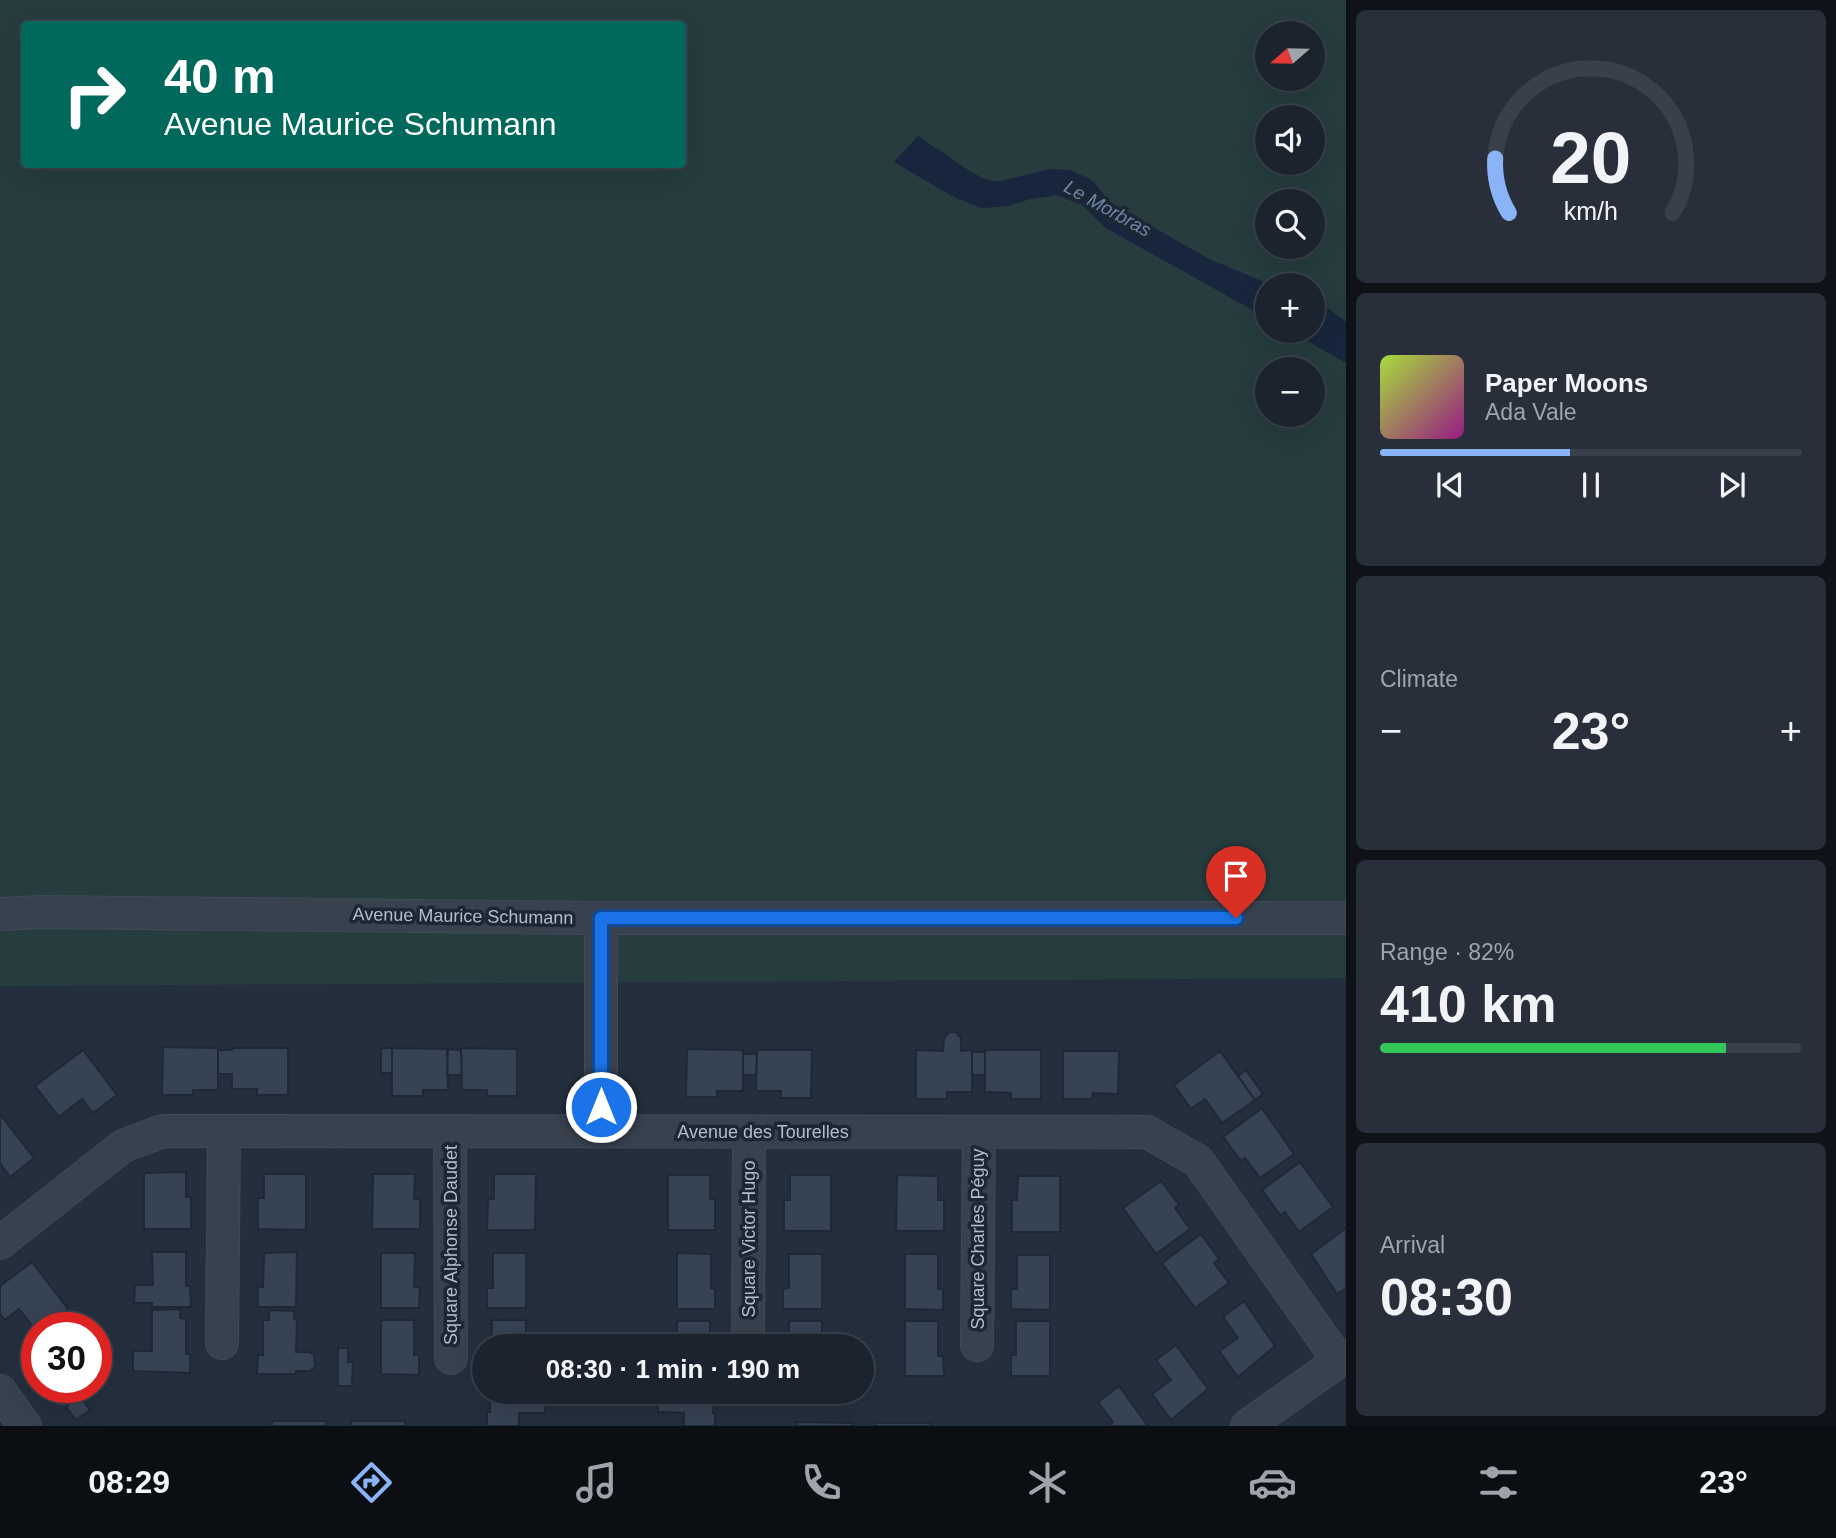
<!DOCTYPE html>
<meta charset="utf-8">
<style>
body{margin:0;font-family:Helvetica,sans-serif;background:#282f3a;color:#f1f3f6;height:100vh;display:flex;flex-direction:column;font-size:26px;white-space:nowrap}
*{box-sizing:border-box;margin:0}
p{font-size:23px;color:#a0a4aa}
.icon{flex:none;width:38px;height:38px;fill:none;stroke:currentColor;stroke-width:2;stroke-linecap:round;stroke-linejoin:round}
.map{position:relative;flex:1;overflow:hidden}
.side{display:flex;flex-direction:column;gap:10px;padding:10px;background:#0f1319;width:490px}
.side>*{flex:none}
.hud{position:absolute;left:21px;top:21px;width:665px;height:147px;border-radius:7px;box-shadow:0 7px 28px #0002,0 0 0 2px #39404a;background:#00695c;color:#fff;overflow:hidden}
.needle{width:46px;rotate:250deg}
.fabs{position:absolute;left:1255px;top:21px;display:grid;gap:14px}
.fabs a{display:grid;place-items:center;width:70px;height:70px;border-radius:50%;background:#1b232e;box-shadow:0 7px 28px #0002,0 0 0 2px #39404a;font-size:35px}
.speed{position:absolute;left:21px;top:1312px;display:flex;gap:14px;font-size:35px;font-weight:700;text-align:center}
.speed>*{display:grid;place-content:center;width:91px;height:91px;border-radius:50%;background:#1b232e;box-shadow:0 7px 28px #0002,0 0 0 2px #39404a;line-height:1}
.speed .limit{border:10px solid #d22;background:#fff;color:#111}
.pin{position:absolute;display:grid;place-items:center;width:60px;height:60px;color:#fff;margin:-72px -30px;border-radius:50% 50% 50% 0;rotate:-45deg;box-shadow:0 0 7px #0007}
.pin .icon{rotate:45deg}
.me{position:absolute;width:77px;margin:-38px;rotate:0deg;stroke-linejoin:round;filter:drop-shadow(0 0 5px #0008)}
.turn{display:flex;align-items:center;gap:24px;height:147px;padding:0 28px;font-size:32px}
.turn .icon{width:91px;height:91px;stroke-width:2.5}
.turn b{display:block;font-size:49px;line-height:60px}
.big{font-size:52px;font-weight:800;line-height:1.1}
.side .tile{flex:1;display:flex;flex-direction:column;justify-content:center;gap:10px;min-width:0;padding:0 24px;border-radius:10px;background:#282f3a}
.side .dial{align-items:center;gap:0}
.dial svg{height:182px;overflow:visible;fill:none;stroke:#39404a;stroke-width:7;stroke-linecap:round;text-anchor:middle}
.dial text{fill:#f1f3f6;stroke:none}
.song{display:flex;align-items:center;gap:21px}
.cover{width:84px;height:84px;border-radius:10px;background:linear-gradient(135deg,hsl(80 70% 55%),hsl(310 70% 35%))}
.played{height:7px;border-radius:4px;background:linear-gradient(90deg,#8ab4f8 45%,#39404a 45%)}
.keys{display:flex;justify-content:space-around;direction:ltr}
.heat{display:flex;justify-content:space-between;align-items:center;font-size:38px;direction:ltr}
.charge{height:10px;border-radius:5px;background:linear-gradient(90deg,#34c759 82%,#39404a 0)}
.trip{position:absolute;left:472px;top:1334px;width:402px;height:70px;border-radius:35px;background:#1b232e;box-shadow:0 7px 28px #0002,0 0 0 2px #39404a;font-weight:800;line-height:70px;text-align:center}
.dock{display:flex;height:112px;justify-content:space-around;align-items:center;background:#0b0e12;color:#a0a4aa}
.dock .icon{width:49px;height:49px}
.dock .on{color:#8ab4f8}
.dock b{font-size:32px;color:#f1f3f6}
main{display:flex;flex:1;min-height:0}
.map>svg:first-child{display:block}
.green{fill:#263c3f;fill-rule:evenodd}
.water{fill:#17263c}
.building{fill:#364354;stroke:#1f2835;stroke-width:2}
.lines{fill:none;stroke-linecap:round;stroke-linejoin:round}
.minor-casing{stroke:#414a57;stroke-width:34}
.minor{stroke:#38414e;stroke-width:32}
.route-casing{stroke:#114b97;stroke-width:18}
.route{stroke:#1a73e8;stroke-width:12}
.labels{text-anchor:middle;stroke-width:7;stroke-linejoin:round;paint-order:stroke}
.street-label{font-size:18px;fill:#b4bcc9;stroke:#1d2633}
.water-label{font-size:19px;font-style:italic;fill:#6d86a8;stroke:#1d2633}
</style>
<main>
<div class="map">
<svg width="1346" height="1426" viewBox="0 0 1346 1426">
<rect width="100%" height="100%" fill="#242f3e"/>
<!-- green -->
<path class="green" d="M0,0H1346V322L1327,307L1313,302L1312,285H1271L1209,259L1112,204L1091,179L992,181C972,176 955,161 938,148L899,165L956,198L981,208L1008,206L1030,199L1057,195L1082,205L1106,228L1267,318V331H1290L1346,363V978L0,986ZM24,24H682V164H24ZM1267,33H1312V79H1267ZM1267,117H1312V163H1267ZM1267,201H1312V247H1267ZM1267,369H1312V415H1267Z"/>
<!-- water -->
<path class="water" d="M918,136L968,170L982,178L992,181H1001L1050,169L1070,170L1090,179L1112,204L1209,259L1271,285H1267V318L1106,228L1082,205L1057,195L1030,199L1008,206L982,208L956,198L894,162Z
M1313,302L1326,307L1346,322V363L1290,331H1312Z"/>
<!-- building -->
<path class="building" d="M949,1032H956L961,1038V1051L972,1050V1092H947V1099H916V1050L943,1051L944,1038Z
M163,1047L218,1048V1090H193V1095H162Z
M232,1048H288V1095H257V1089H232V1074H218V1050H232Z
M381,1048H392V1073H381Z
M392,1048L447,1049L448,1090H423V1096H392Z
M461,1048L517,1049V1096H487V1090H462Z
M448,1049L461,1050L462,1075H447Z
M687,1049L743,1050V1091H717V1097H686Z
M83,1050L117,1095L93,1113L82,1099L59,1117L35,1086Z
M757,1050H812L811,1098H781V1091H756Z
M985,1050H1041V1099H1011V1093L985,1092Z
M1063,1051H1119L1118,1094L1093,1093L1092,1099H1063Z
M1220,1051L1255,1100L1222,1123L1205,1099L1191,1109L1174,1085Z
M972,1052H985V1075H972Z
M743,1054H757L756,1075H743Z
M1246,1070L1263,1094L1255,1100L1238,1076Z
M1262,1108L1294,1154L1260,1178L1245,1158L1241,1161L1223,1137Z
M0,1114L34,1158L10,1177L0,1163Z
M1300,1162L1333,1207L1299,1232L1285,1212L1280,1215L1262,1190Z
M186,1172V1197H191V1229H144V1173Z
M264,1174H306V1230L258,1229V1198H264Z
M373,1174H415L414,1199H420V1229H372Z
M494,1174H536L535,1230H487L488,1199H494Z
M668,1175H710V1199H715V1230H668Z
M790,1175H831V1231H784V1200H790Z
M897,1175L938,1176V1200H944V1231H896Z
M1018,1176H1060V1232H1012V1200H1017Z
M1161,1181L1179,1205L1175,1208L1190,1229L1156,1254L1123,1208Z
M1346,1228V1288L1337,1294L1311,1254Z
M1201,1234L1219,1259L1214,1263L1229,1283L1195,1308L1162,1263Z
M152,1252H186V1286H190L191,1307H152V1303H134L135,1285H153Z
M297,1252L296,1307H258V1287H263L264,1253Z
M381,1253H415L414,1287H420L419,1308H381Z
M493,1253H526V1308H487V1288H493Z
M677,1253L711,1254V1288L715,1289V1309H677Z
M789,1254H822V1309H783V1289L789,1288Z
M905,1254H938V1289H943V1310L905,1309Z
M1017,1255H1050V1310L1011,1309V1289H1017Z
M32,1262L68,1309L43,1328H37V1332L19,1309L5,1320L0,1314V1286Z
M1244,1301L1275,1346L1238,1377L1219,1351L1238,1338L1223,1317Z
M180,1309V1318L186,1319V1354H190V1373L133,1371V1351H152V1310Z
M269,1310L294,1311V1319H297L296,1352H309L314,1355L315,1367L310,1371H296V1374H257L258,1355H263V1320H269Z
M381,1320H414V1355H419V1375L381,1374Z
M492,1320H526V1346H492Z
M677,1321H710V1346H677Z
M789,1321H822V1346H789Z
M905,1321H938V1356H943L944,1376H905Z
M1016,1321H1050V1376H1011V1355H1016Z
M1176,1345L1208,1389L1171,1420L1152,1394L1171,1380L1156,1360Z
M338,1348H348V1362H353L352,1386H338Z
M1119,1386L1148,1426H1108L1113,1422L1098,1402Z
M490,1391H545V1413H519V1426H487V1412H490Z
M658,1391H713V1413H715V1426H684V1413L658,1412Z
M80,1396L90,1410L76,1420L66,1407Z
M272,1421H326V1426H272Z
M351,1421H405V1426H351Z
M796,1422L852,1423V1426H797Z
M876,1423H931V1426H876Z"/>
<g class="lines">
<defs>
<path id="minor" d="M0,914L41,912L601,918H1346
M601,918V1132
M450,1131L451,1358
M0,1243L123,1146L163,1131L1147,1132L1198,1161L1339,1361
M222,1343L224,1131
M977,1345L979,1132
M748,1346L749,1132
M0,1391L25,1426
M1247,1426L1346,1356"/>
</defs>
<!-- minor casing -->
<use href="#minor" class="minor-casing"/>
<!-- minor -->
<use href="#minor" class="minor"/>
</g>
<g class="lines">
<defs>
<path id="route" d="M601,1107V918H1236"/>
</defs>
<!-- route casing -->
<use href="#route" class="route-casing"/>
<!-- route -->
<use href="#route" class="route"/>
</g>
<g class="labels">
<!-- street labels -->
<g class="street-label">
<text transform="translate(463 916) rotate(1)" y="6">Avenue Maurice Schumann</text>
<text x="763" y="1138">Avenue des Tourelles</text>
<text transform="translate(749 1239) rotate(-90)" y="6">Square Victor Hugo</text>
<text transform="translate(978 1239) rotate(-90)" y="6">Square Charles Péguy</text>
<text transform="translate(451 1245) rotate(-90)" y="6">Square Alphonse Daudet</text>
</g>
<!-- water labels -->
<g class="water-label">
<text transform="translate(1108 208) rotate(29)" y="7">Le Morbras</text>
</g>
</g>
</svg>
<div class="fabs">
<a><svg class="needle" viewBox="-14 -14 28 28"><path d="M0-13l5 13h-10z" fill="#e53935"/><path d="M0 13l5-13h-10z" fill="#a0a4aa"/></svg></a>
<a><svg class="icon" aria-label="sound" viewBox="0 0 24 24"><path d="M4 9h4l5-4v14l-5-4H4zM17 9q2 3 0 6"/></svg></a>
<a><svg class="icon" aria-label="search" viewBox="0 0 24 24"><circle cx="10" cy="10" r="6"/><path d="M15 15l6 6"/></svg></a>
<a>+</a>
<a>−</a>
</div>
<div class="speed"><div class="limit">30</div></div>
<div class="pin" style="left:1236px;top:918px;background:#d93025"><svg class="icon" aria-label="arrive" viewBox="0 0 24 24"><path d="M6 21V4h12l-3 4 3 4H6"/></svg></div>
<svg class="me" style="left:601px;top:1107px" viewBox="-20 -20 40 40"><circle r="17" fill="#1a73e8" stroke="#fff" stroke-width="3"/><path d="M0-11L8 9 0 5-8 9z" fill="#fff"/></svg>
<div class="trip">08:30 · 1 min · 190 m</div>
<div class="hud">
<div class="turn"><svg class="icon" aria-label="right" viewBox="0 0 24 24"><path d="M7 20v-9h11M14 6l5 5-5 5"/></svg><div><b>40 m</b>Avenue Maurice Schumann</div></div>
</div>
</div>
<section class="side">
<div class="tile dial"><svg viewBox="0 0 100 80">
<path d="M14 69A42 42 0 1 1 86 69"/>
<path d="M14 69A42 42 0 0 1 8 45" stroke="#8ab4f8"/>
<text x="50" y="56" font-size="32" font-weight="700">20</text>
<text x="50" y="72" font-size="11">km/h</text>
</svg></div>
<div class="tile">
<div class="song"><i class="cover"></i><div><b>Paper Moons</b><p>Ada Vale</p></div></div>
<div class="played"></div>
<div class="keys"><svg class="icon" aria-label="previous" viewBox="0 0 24 24"><path d="M18 5L8 12l10 7zM5 5v14"/></svg><svg class="icon" aria-label="pause" viewBox="0 0 24 24"><path d="M8 5v14M16 5v14"/></svg><svg class="icon" aria-label="next" viewBox="0 0 24 24"><path d="M6 5l10 7-10 7zM19 5v14"/></svg></div>
</div>
<div class="tile"><p>Climate</p>
<div class="heat"><a>−</a><b class="big">23°</b><a>+</a></div>
</div>
<div class="tile"><p>Range · 82%</p><b class="big">410 km</b><div class="charge"></div></div>
<div class="tile"><p>Arrival</p><b class="big">08:30</b></div>
</section>
</main>
<nav class="dock">
<b>08:29</b>
<svg class="icon on" aria-label="directions" viewBox="0 0 24 24"><path d="M12 3l9 9-9 9-9-9zM9 14v-3h6M13 9l2 2-2 2"/></svg>
<svg class="icon" aria-label="music" viewBox="0 0 24 24"><path d="M9 18V5l10-2v13"/><circle cx="6" cy="18" r="3"/><circle cx="16" cy="16" r="3"/></svg>
<svg class="icon" aria-label="phone" viewBox="0 0 24 24"><path d="M5 4h4l2 5-3 2q2 4 5 5l2-3 5 2v4C11 20 4 13 5 4z"/></svg>
<svg class="icon" aria-label="climate" viewBox="0 0 24 24"><path d="M12 3v18M4 7l16 10M4 17L20 7"/></svg>
<svg class="icon" aria-label="car" viewBox="0 0 24 24"><path d="M5 17H2v-5l4-1 3-4h7l3 4 3 1v5h-3M9 17h6M6 11h13"/><circle cx="7" cy="17" r="2"/><circle cx="17" cy="17" r="2"/></svg>
<svg class="icon" aria-label="filters" viewBox="0 0 24 24"><path d="M4 7h16M4 17h16"/><circle cx="9" cy="7" r="2"/><circle cx="15" cy="17" r="2"/></svg>
<b>23°</b>
</nav>
